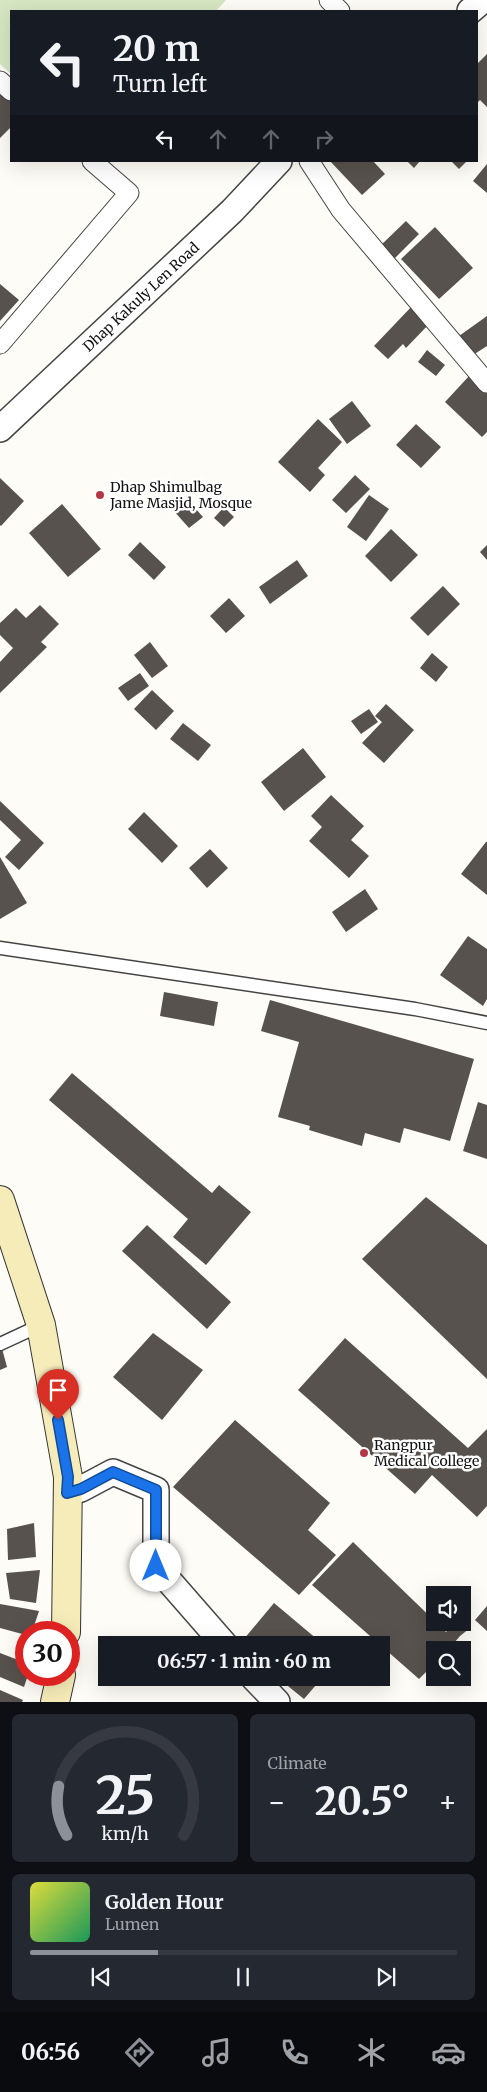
<!DOCTYPE html>
<meta charset="utf-8">
<style>
body{margin:0;font-family:Merriweather,serif;background:#242831;color:#f1f3f6;height:100vh;display:flex;flex-direction:column;font-size:19px;white-space:nowrap}
*{box-sizing:border-box;margin:0}
p{font-size:16px;color:#9ea1a6}
.icon{flex:none;width:28px;height:28px;fill:none;stroke:currentColor;stroke-width:2;stroke-linecap:round;stroke-linejoin:round}
.map{position:relative;height:1702px;overflow:hidden}
.sheet{display:flex;flex-direction:column;gap:12px;padding:12px;background:#0d0f14;flex:1}
.sheet>*{flex:none}
.banner{position:absolute;left:10px;top:10px;width:468px;height:152px;border-radius:0px;box-shadow:0 5px 20px #0002;background:#171b24;color:#f1f3f6;overflow:hidden}
.controls{position:absolute;left:426px;top:1586px;display:grid;gap:10px}
.controls a{display:grid;place-items:center;width:45px;height:45px;border-radius:0px;background:#171b24;box-shadow:0 5px 20px #0002;font-size:25px}
.speed{position:absolute;left:15px;top:1621px;display:flex;gap:10px;font-size:25px;font-weight:700;text-align:center}
.speed>*{display:grid;place-content:center;width:65px;height:65px;border-radius:50%;background:#171b24;box-shadow:0 5px 20px #0002;line-height:1}
.speed .limit{border:8px solid #d22;background:#fff;color:#111}
.pin{position:absolute;display:grid;place-items:center;width:42px;height:42px;color:#fff;margin:-51px -21px;border-radius:50% 50% 50% 0;rotate:-45deg;box-shadow:0 0 5px #0007}
.pin .icon{rotate:45deg}
.me{position:absolute;width:55px;margin:-28px;rotate:0deg;stroke-linejoin:round;filter:drop-shadow(0 0 4px #0008)}
.turn{display:flex;align-items:center;gap:18px;height:105px;padding:0 20px;font-size:22px}
.turn .icon{width:65px;height:65px;stroke-width:2.5}
.turn b{display:block;font-size:35px;line-height:42px}
.lanes{display:flex;align-items:center;height:48px;padding:0 20px;background:#0003;justify-content:center;gap:25px;direction:ltr}
.lanes .off{opacity:.35}
.big{font-size:38px;font-weight:700;line-height:1.1}
.sheet .card{flex:1;display:flex;flex-direction:column;justify-content:center;gap:8px;min-width:0;padding:0 18px;border-radius:8px;background:#242831}
.sheet .dial{align-items:center;gap:0}
.dial svg{height:130px;overflow:visible;fill:none;stroke:#363941;stroke-width:7;stroke-linecap:round;text-anchor:middle}
.dial text{fill:#f1f3f6;stroke:none}
.song{display:flex;align-items:center;gap:15px}
.cover{width:60px;height:60px;border-radius:8px;background:linear-gradient(135deg,hsl(60 70% 55%),hsl(150 70% 35%))}
.played{height:5px;border-radius:2px;background:linear-gradient(90deg,#8c9099 30%,#363941 30%)}
.keys{display:flex;justify-content:space-around;direction:ltr}
.heat{display:flex;justify-content:space-between;align-items:center;font-size:28px;direction:ltr}
.sheet .tiles{flex:1;display:grid;gap:12px;grid-template-columns:1fr 1fr}
.card:last-child{grid-column:span 2}
.trip{position:absolute;left:98px;top:1636px;width:292px;height:50px;border-radius:0px;background:#171b24;box-shadow:0 5px 20px #0002;font-weight:700;line-height:50px;text-align:center}
.tabs{display:flex;height:80px;justify-content:space-around;align-items:center;background:#090b0e;color:#9ea1a6}
.tabs .icon{width:35px;height:35px}
.tabs .on{color:#8c9099}
.tabs b{font-size:22px;color:#f1f3f6}
.map>svg:first-child{display:block}
.green{fill:#d6e6c2}
.building{fill:#58524e}
.lines{fill:none;stroke-linecap:round;stroke-linejoin:round}
.service-casing{stroke:#444;stroke-width:15}
.pedestrian-casing{stroke:#444;stroke-width:21}
.minor-casing{stroke:#444;stroke-width:28}
.secondary-casing{stroke:#333;stroke-width:30}
.service{stroke:#fff;stroke-width:12}
.pedestrian{stroke:#fff;stroke-width:19}
.minor{stroke:#fff;stroke-width:25}
.secondary{stroke:#f6ecb9;stroke-width:28}
.route-casing{stroke:#114b97;stroke-width:12}
.route{stroke:#1a73e8;stroke-width:9}
.poi-dot{fill:#b13844;stroke:#fff;stroke-width:2}
.labels{text-anchor:middle;stroke-width:5;stroke-linejoin:round;paint-order:stroke}
.street-label{font-size:14px;fill:#111;stroke:#fff}
.poi-label{font-size:14px;fill:#111;stroke:#fff;text-anchor:start}
</style>
<div class="map">
<svg width="487" height="1702" viewBox="0 0 487 1702">
<rect width="100%" height="100%" fill="#fefcf6"/>
<!-- green -->
<path class="green" d="M0,0H226L216,11H11V74L0,64Z"/>
<!-- building -->
<path class="building" d="M487,54V107L480,100L476,104V65Z
M0,89L11,99V127L0,138Z
M330,161H373L385,174L362,195Z
M407,161H420L414,168Z
M451,161H467L459,169Z
M487,164V193L473,181Z
M406,221L419,234L392,261L379,247Z
M435,227L473,268L439,299L401,259Z
M0,284L19,300L0,321Z
M414,304L432,321L406,348L403,344L388,359L374,346Z
M487,316V346L473,355L459,336Z
M427,350L445,365L436,376L418,362Z
M470,375L487,391V432L482,437L445,402Z
M352,401L371,426L347,444L329,419Z
M318,419L342,442L318,468L325,475L310,492L278,462Z
M416,424L441,447L421,468L396,445Z
M355,475L370,489L346,513L332,500Z
M0,478L24,501L1,526L0,525Z
M369,495L389,509L366,541L347,527Z
M187,499L203,517L189,528L173,510Z
M62,504L101,549L68,577L29,533Z
M224,507L234,517L224,527L214,518Z
M391,529L418,555L391,582L365,556Z
M140,542L166,567L154,580L128,555Z
M487,545V560L480,552Z
M297,560L308,576L270,604L259,587Z
M443,586L460,604L428,636L410,618Z
M229,598L245,616L226,633L210,616Z
M40,605L59,624L41,642L47,647L0,693V662L13,648L0,635V623L16,608L26,618Z
M150,642L168,666L152,678L134,655Z
M432,653L448,667L436,682L420,668Z
M140,673L149,686L128,701L118,688Z
M152,690L174,711L156,730L134,709Z
M386,704L414,730L384,763L362,743L382,722L375,716Z
M369,709L378,722L361,734L351,721Z
M183,723L211,745L198,761L170,739Z
M303,748L326,777L284,811L261,782Z
M331,795L364,826L351,840L369,856L349,878L309,841L322,827L311,816Z
M0,801L44,843L19,870L5,857L21,840L0,820Z
M144,812L178,846L162,863L128,829Z
M486,842H487V895L461,874Z
M210,849L228,868L207,888L189,868Z
M0,857L27,903L0,919Z
M365,889L378,909L346,932L332,912Z
M468,936L487,949V999L483,1006L440,975Z
M164,992L218,1002L214,1026L160,1016Z
M270,1000L474,1059L450,1141L404,1128L400,1143L365,1133L362,1146L309,1130L310,1126L278,1117L299,1042L261,1031Z
M72,1073L212,1193L219,1185L251,1212L206,1265L173,1237L188,1219L49,1100Z
M478,1102L487,1105V1159L463,1151Z
M426,1197L487,1245V1379L362,1259Z
M147,1225L231,1302L207,1329L122,1251Z
M153,1333L203,1370L162,1420L113,1377Z
M345,1338L468,1448L487,1429V1506L477,1517L432,1475L415,1494L298,1390Z
M0,1341L7,1367L0,1370Z
M235,1420L330,1503L308,1530L336,1555L299,1595L173,1487Z
M34,1523L36,1557L8,1560L7,1529Z
M353,1542L446,1632L455,1622H463L470,1628L460,1636L448,1650H435V1663L419,1679L312,1585Z
M40,1570L36,1603L10,1599L6,1573Z
M274,1603L324,1645H239Z
M0,1604L39,1611L32,1632H26V1635L0,1628Z
M487,1606V1631L475,1620Z
M0,1653L26,1663V1675H28L24,1687L0,1677Z
M278,1678H322L304,1699Z
M0,1690L23,1700L22,1702H0Z"/>
<g class="lines">
<defs>
<path id="service" d="M0,948L415,1009L487,1023
M0,1344L41,1325"/>
<path id="pedestrian" d="M329,0L340,11
M0,81L11,91
M309,161L341,210L487,383
M0,344L129,193L92,161"/>
<path id="minor" d="M470,11L483,0
M0,429L232,211L279,161
M67,1493L81,1489L113,1472L156,1490V1566L225,1645
M254,1678L277,1702"/>
<path id="secondary" d="M0,1200L41,1325L68,1477L66,1632
M55,1702L61,1675"/>
</defs>
<!-- service casing -->
<use href="#service" class="service-casing"/>
<!-- pedestrian casing -->
<use href="#pedestrian" class="pedestrian-casing"/>
<!-- minor casing -->
<use href="#minor" class="minor-casing"/>
<!-- secondary casing -->
<use href="#secondary" class="secondary-casing"/>
<!-- service -->
<use href="#service" class="service"/>
<!-- pedestrian -->
<use href="#pedestrian" class="pedestrian"/>
<!-- minor -->
<use href="#minor" class="minor"/>
<!-- secondary -->
<use href="#secondary" class="secondary"/>
</g>
<g class="lines">
<defs>
<path id="route" d="M58,1420L68,1477L67,1493L81,1489L113,1472L156,1490V1566"/>
</defs>
<!-- route casing -->
<use href="#route" class="route-casing"/>
<!-- route -->
<use href="#route" class="route"/>
</g>
<!-- markers -->
<g class="poi-dot">
<circle cx="100" cy="495" r="5"/>
<circle cx="364" cy="1453" r="5"/>
</g>
<g class="labels">
<!-- street labels -->
<g class="street-label">
<text transform="translate(141 297) rotate(-43)" y="5">Dhap Kakuly Len Road</text>
</g>
<!-- poi labels -->
<g class="poi-label">
<text x="110" y="492">Dhap Shimulbag<tspan x="110" dy="16">Jame Masjid, Mosque</tspan></text>
<text x="374" y="1450">Rangpur<tspan x="374" dy="16">Medical College</tspan></text>
</g>
</g>
</svg>
<div class="controls">
<a><svg class="icon" aria-label="sound" viewBox="0 0 24 24"><path d="M4 9h4l5-4v14l-5-4H4zM17 9q2 3 0 6"/></svg></a>
<a><svg class="icon" aria-label="search" viewBox="0 0 24 24"><circle cx="10" cy="10" r="6"/><path d="M15 15l6 6"/></svg></a>
</div>
<div class="speed"><div class="limit">30</div></div>
<div class="pin" style="left:58px;top:1420px;background:#d93025"><svg class="icon" aria-label="arrive" viewBox="0 0 24 24"><path d="M6 21V4h12l-3 4 3 4H6"/></svg></div>
<svg class="me" style="left:156px;top:1566px" viewBox="-20 -20 40 40"><circle r="19" fill="#fff"/><path d="M0-13L10 11 0 6-10 11z" fill="#1a73e8"/></svg>
<div class="trip">06:57 · 1 min · 60 m</div>
<div class="banner">
<div class="turn"><svg class="icon" aria-label="left" viewBox="0 0 24 24"><path d="M17 20v-9H6M10 6l-5 5 5 5"/></svg><div><b>20 m</b>Turn left</div></div>
<div class="lanes"><svg class="icon" aria-label="left" viewBox="0 0 24 24"><path d="M17 20v-9H6M10 6l-5 5 5 5"/></svg><svg class="icon off" aria-label="ahead" viewBox="0 0 24 24"><path d="M12 20V5M6 11l6-6 6 6"/></svg><svg class="icon off" aria-label="ahead" viewBox="0 0 24 24"><path d="M12 20V5M6 11l6-6 6 6"/></svg><svg class="icon off" aria-label="right" viewBox="0 0 24 24"><path d="M7 20v-9h11M14 6l5 5-5 5"/></svg></div>
</div>
</div>
<section class="sheet">
<div class="tiles">
<div class="card dial"><svg viewBox="0 0 100 80">
<path d="M14 69A42 42 0 1 1 86 69"/>
<path d="M14 69A42 42 0 0 1 9 39" stroke="#8c9099"/>
<text x="50" y="56" font-size="32" font-weight="700">25</text>
<text x="50" y="72" font-size="11">km/h</text>
</svg></div>
<div class="card"><p>Climate</p>
<div class="heat"><a>−</a><b class="big">20.5°</b><a>+</a></div>
</div>
<div class="card">
<div class="song"><i class="cover"></i><div><b>Golden Hour</b><p>Lumen</p></div></div>
<div class="played"></div>
<div class="keys"><svg class="icon" aria-label="previous" viewBox="0 0 24 24"><path d="M18 5L8 12l10 7zM5 5v14"/></svg><svg class="icon" aria-label="pause" viewBox="0 0 24 24"><path d="M8 5v14M16 5v14"/></svg><svg class="icon" aria-label="next" viewBox="0 0 24 24"><path d="M6 5l10 7-10 7zM19 5v14"/></svg></div>
</div>
</div>
</section>
<nav class="tabs">
<b>06:56</b>
<svg class="icon on" aria-label="directions" viewBox="0 0 24 24"><path d="M12 3l9 9-9 9-9-9zM9 14v-3h6M13 9l2 2-2 2"/></svg>
<svg class="icon" aria-label="music" viewBox="0 0 24 24"><path d="M9 18V5l10-2v13"/><circle cx="6" cy="18" r="3"/><circle cx="16" cy="16" r="3"/></svg>
<svg class="icon" aria-label="phone" viewBox="0 0 24 24"><path d="M5 4h4l2 5-3 2q2 4 5 5l2-3 5 2v4C11 20 4 13 5 4z"/></svg>
<svg class="icon" aria-label="climate" viewBox="0 0 24 24"><path d="M12 3v18M4 7l16 10M4 17L20 7"/></svg>
<svg class="icon" aria-label="car" viewBox="0 0 24 24"><path d="M5 17H2v-5l4-1 3-4h7l3 4 3 1v5h-3M9 17h6M6 11h13"/><circle cx="7" cy="17" r="2"/><circle cx="17" cy="17" r="2"/></svg>
</nav>
